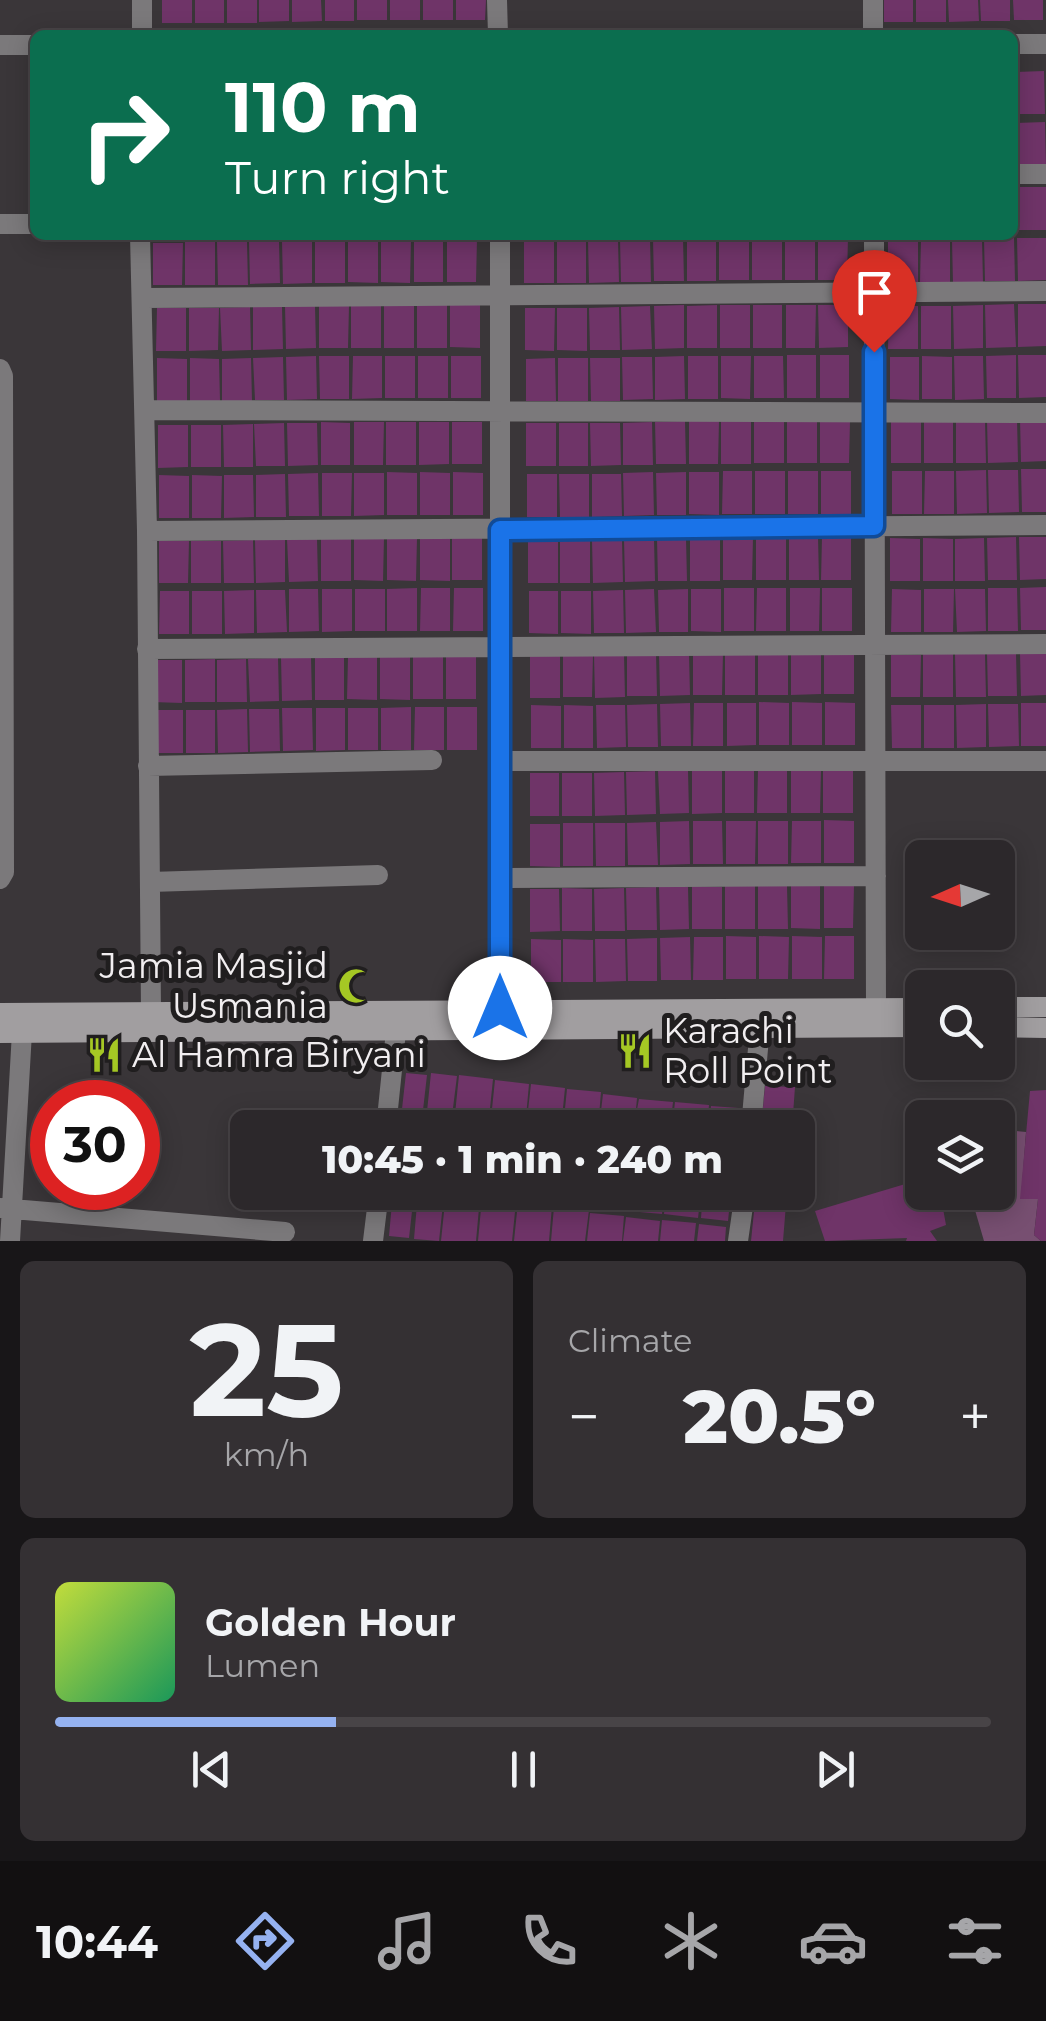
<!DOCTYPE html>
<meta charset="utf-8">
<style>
body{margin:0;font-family:Montserrat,sans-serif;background:#343033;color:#f1f3f6;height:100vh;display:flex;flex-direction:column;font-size:38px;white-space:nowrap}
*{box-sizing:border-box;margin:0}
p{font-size:32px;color:#a6a6a9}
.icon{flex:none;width:55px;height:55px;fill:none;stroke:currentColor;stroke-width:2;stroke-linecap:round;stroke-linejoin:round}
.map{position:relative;height:1241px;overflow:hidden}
.panel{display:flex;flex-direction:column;gap:20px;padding:20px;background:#181618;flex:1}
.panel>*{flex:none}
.guide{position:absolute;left:30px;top:30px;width:988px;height:210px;border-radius:15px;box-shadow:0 5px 25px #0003,0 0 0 2px #484447;background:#0b6e4f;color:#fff;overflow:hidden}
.needle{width:65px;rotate:267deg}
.controls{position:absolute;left:905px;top:840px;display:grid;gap:20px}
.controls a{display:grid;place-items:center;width:110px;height:110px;border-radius:15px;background:#2c282b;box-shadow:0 5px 25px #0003,0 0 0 2px #484447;font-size:50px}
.speed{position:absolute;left:30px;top:1080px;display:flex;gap:20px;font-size:50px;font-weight:700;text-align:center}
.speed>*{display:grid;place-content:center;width:130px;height:130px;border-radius:50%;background:#2c282b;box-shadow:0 5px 25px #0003,0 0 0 2px #484447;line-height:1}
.speed .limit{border:15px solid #d22;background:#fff;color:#111}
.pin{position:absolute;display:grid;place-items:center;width:85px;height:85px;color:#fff;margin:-102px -42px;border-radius:50% 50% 50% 0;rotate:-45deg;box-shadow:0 0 10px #0007}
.pin .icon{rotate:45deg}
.me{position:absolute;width:110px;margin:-55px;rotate:0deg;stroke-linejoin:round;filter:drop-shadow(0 0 8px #0008)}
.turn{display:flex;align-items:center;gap:35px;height:210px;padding:0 30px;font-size:45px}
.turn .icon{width:130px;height:130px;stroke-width:2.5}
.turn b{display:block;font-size:70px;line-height:85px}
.big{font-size:75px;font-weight:800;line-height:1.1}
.panel .widget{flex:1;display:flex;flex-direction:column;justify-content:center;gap:15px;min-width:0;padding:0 35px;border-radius:15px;background:#343033}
.panel .dial{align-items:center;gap:0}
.dial b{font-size:130px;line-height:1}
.song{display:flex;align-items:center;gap:30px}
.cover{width:120px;height:120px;border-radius:15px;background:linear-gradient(135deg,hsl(70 70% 55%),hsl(150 70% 35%))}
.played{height:10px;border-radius:5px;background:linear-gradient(90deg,#95b2f1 30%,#484447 30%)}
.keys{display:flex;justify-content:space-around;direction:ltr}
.heat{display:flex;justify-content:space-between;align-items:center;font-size:55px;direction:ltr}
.panel .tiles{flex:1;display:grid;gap:20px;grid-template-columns:1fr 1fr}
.widget:last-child{grid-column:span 2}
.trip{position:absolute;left:230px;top:1110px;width:585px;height:100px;border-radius:15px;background:#2c282b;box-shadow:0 5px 25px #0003,0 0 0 2px #484447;font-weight:800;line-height:100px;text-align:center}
.dock{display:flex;height:160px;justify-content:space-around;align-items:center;background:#121011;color:#a6a6a9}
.dock .icon{width:70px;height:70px}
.dock .selected{color:#95b2f1}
.dock b{font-size:45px;color:#f1f3f6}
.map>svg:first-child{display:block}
.green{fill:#774f71}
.building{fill:#6f3468}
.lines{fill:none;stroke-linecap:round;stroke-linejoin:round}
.street{stroke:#7b797b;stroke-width:20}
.secondary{stroke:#a19ea0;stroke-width:20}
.route-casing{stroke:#114b97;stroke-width:25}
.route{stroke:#1a73e8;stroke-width:18}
.labels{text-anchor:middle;stroke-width:10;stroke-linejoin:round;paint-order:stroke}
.poi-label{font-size:35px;fill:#f1eef0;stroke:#201e1f;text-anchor:start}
</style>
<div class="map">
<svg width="1046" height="1241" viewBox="0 0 1046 1241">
<rect width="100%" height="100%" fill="#3a3639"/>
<!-- green -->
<path class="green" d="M998,1129L1026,1132L1021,1198L1038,1199L1034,1235L1041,1241H984L970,1193L998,1192Z"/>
<!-- building -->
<path class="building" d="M162,0H192V23H162Z
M195,0H224V23H195Z
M227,0H257V23H227Z
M259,0H289V21L259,22Z
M292,0H321L322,21L292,22Z
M325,0H354V21H325Z
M357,0H387V20H357Z
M390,0H420V20H390Z
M423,0H453V20H423Z
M456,0H486L485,20H456Z
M884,0H913V22H884Z
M916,0H946V22H916Z
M948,0H978L979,21L949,22Z
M980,0H1010V21H981Z
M1013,0H1043V20H1014Z
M1044,71L1045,114H1015L1014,72Z
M1045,122L1046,165H1016L1015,123Z
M1016,187H1046V230H1017Z
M719,237L749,238V280H719Z
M752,237L782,238V280H752Z
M785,237L815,238V280H785Z
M818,237H848L847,280H818Z
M683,238L684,281H654L653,239Z
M687,238H716V281H687Z
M1014,238L1015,281H985L984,239Z
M1017,238H1046V280L1018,281Z
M443,239V282H414V240Z
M447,239H477L476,282H447Z
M620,239H650L651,282H621Z
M982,239L983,282L953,283L952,240Z
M312,240V283L283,284L282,241Z
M315,240H345V283H315Z
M348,240H378V283L348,282Z
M381,240H411L410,283L381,282Z
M524,240L554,241V283H524Z
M557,240H586V283H557Z
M588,240H618L619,282L589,283Z
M888,240H918V283H888Z
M921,240H950V282H920Z
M249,241H279L280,283L250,284Z
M185,242H215V285H185Z
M217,242H247L248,285H218Z
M153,243H183L182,285H153Z
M1014,304L1016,347L986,348L985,305Z
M1018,304H1046V346L1018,347Z
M351,305H381V348H351Z
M384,305H414V348H384Z
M417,305H447V348H417Z
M450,305H480V348L450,347Z
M684,305V348L655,349L654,306Z
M717,305V348H687V306Z
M720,305H750V348H720Z
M753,305H782V348H753Z
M786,305H816L815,348H786Z
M818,305H848V347L819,348Z
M983,305V348L954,349L953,306Z
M285,306H315L316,348L286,349Z
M319,306H349L348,348H319Z
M650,306L652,349L622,350L621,307Z
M889,306H918V349H888Z
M921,306H951V349H921Z
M250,307L251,350L222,351L220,308Z
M253,307H282L283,349L253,350Z
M619,307L620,350H590L589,308Z
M157,308H186V351H156Z
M189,308H219L218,350L189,351Z
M525,308H555L554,351L525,350Z
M557,308H587V351L557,350Z
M787,355H816V398H787Z
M820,355H849V398H820Z
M1016,355V398H987L986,356Z
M1018,355H1046V397L1019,398Z
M316,356L317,399L287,400L286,357Z
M319,356H349V399H320Z
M353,356H382V398L352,399Z
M385,356H415V398H385Z
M418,356H448V398H418Z
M451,356H481V398H451Z
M684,356L685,399L655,400V357Z
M688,356H718V399H688Z
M721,356H751L750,399L721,398Z
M754,356H783L784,398H754Z
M922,356L952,357V399H922Z
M954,356H983L984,399L955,400Z
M283,357L284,400H255L253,358Z
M622,357H652L653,399L623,400Z
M890,357H919V400L890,399Z
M157,358L187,359V401H157Z
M190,358L219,359L220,401H190Z
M251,358L252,401H222V359Z
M555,358L556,401H526V359Z
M558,358H588V401H558Z
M590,358H620V401H591Z
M1046,418V461L1021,462L1020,419Z
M1017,419L1018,462L988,463L987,420Z
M754,420L784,421V463H754Z
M787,420L817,421V463H787Z
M820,420L850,421L849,463H820Z
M953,420V463H924V421Z
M985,420L986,463H956V421Z
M685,421L686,464H656L655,422Z
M689,421H719L718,464H689Z
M721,421H751V464H721Z
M891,421H921V463H891Z
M321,422L350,423V465H321Z
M354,422H384L383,465H354Z
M386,422H416V465H386Z
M419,422H449V464L419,465Z
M452,422H482V464H452Z
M652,422L653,465H623V423Z
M284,423L285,466H256L254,424Z
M287,423H317L318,465L288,466Z
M526,423H556V466H526Z
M559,423H588V466H559Z
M590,423H620L621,465L591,466Z
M253,424V467H224L223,425Z
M158,425H188V467L158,468Z
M191,425H221V467H191Z
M1021,469H1046V512H1022Z
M986,470L987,513L957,514L956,471Z
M988,470H1018L1019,512L989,513Z
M723,471H752V514H722Z
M755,471H785V514H755Z
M788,471H818V514H788Z
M821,471H851V514H821Z
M892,471H922V514H892Z
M925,471H954V514H924Z
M387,472L417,473V515H387Z
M420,472L450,473V515H420Z
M453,472L483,473V515H453Z
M653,472L654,515L624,516L623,473Z
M686,472V515H657L656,473Z
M689,472H719V515L689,514Z
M318,473L319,516H289L288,474Z
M322,473H352L351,516H322Z
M354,473H384V515L354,516Z
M285,474L286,517H256V475Z
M527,474H557V517H527Z
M559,474H589V517H560Z
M592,474H621L622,516L592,517Z
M159,475L189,476V518H159Z
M192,475L222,476L221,518H192Z
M224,475H253L254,517L224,518Z
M482,537V580H452V538Z
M756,537H786V580H756Z
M789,537H818L819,580H789Z
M822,537H851V580H821Z
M1016,537L1017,580H988L987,538Z
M1019,537H1046V579L1020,580Z
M317,538L318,581L289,582L287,539Z
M321,538H351V581H321Z
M354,538H384L383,581L354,580Z
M387,538H417L416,581L387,580Z
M420,538H450V581L420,580Z
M686,538L687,581H658L657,539Z
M690,538H720V581H690Z
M723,538H753L752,580H723Z
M890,538L920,539V581H890Z
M923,538L953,539V581H923Z
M984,538L985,581H955V539Z
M285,539V582L256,583L255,540Z
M624,539H654L655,581L625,582Z
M253,540L254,583H224L223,541Z
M528,540H558V583H528Z
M560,540H590V583H560Z
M592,540H622L623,582L593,583Z
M159,541H189L188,583H159Z
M191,541H221V583H191Z
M1046,587V630H1021L1020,588Z
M417,588V631H387V589Z
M421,588H450V631H420Z
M454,588H483V631H453Z
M724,588H754V631H724Z
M757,588H786V631H756Z
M790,588H820L819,631H790Z
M822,588H852V631H822Z
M988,588H1017L1018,631H988Z
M289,589H318L319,631L289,632Z
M322,589H352V631L322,632Z
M355,589H385V631H355Z
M654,589L656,632L626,633L625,590Z
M688,589V632H659L658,590Z
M691,589H721V632L691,631Z
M892,589L921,590V632H891Z
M924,589H954L953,632H924Z
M955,589H985L986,631L957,632Z
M254,590V633L225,634L224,591Z
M256,590H285L287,632L257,633Z
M623,590L624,633H594L593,591Z
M160,591H189V634H159Z
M192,591H222V634H192Z
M529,591H558V634L529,633Z
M561,591H591V634L561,633Z
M693,652L723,653L722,695H693Z
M725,652H755V695H725Z
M758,652H788V695H758Z
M791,652H821V694L791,695Z
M824,652H854V694H824Z
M1046,652V695L1021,696L1020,653Z
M656,653L657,696H627V654Z
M659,653H689L690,695L660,696Z
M987,653H1016L1017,696H988Z
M624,654L625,697L595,698L594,655Z
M923,654H953V697H923Z
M955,654H985L986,697H956Z
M530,655H560V698H530Z
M563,655H593L592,697H563Z
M891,655H921L920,697H891Z
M476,656V699H446V657Z
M311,657L312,700L282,701L281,658Z
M315,657H344V700H315Z
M348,657H377V700L347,699Z
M380,657H410V700L380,699Z
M413,657H443V699H413Z
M278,658L279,701L250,702L248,659Z
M215,659V702H185V660Z
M246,659L247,702H217V660Z
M152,660H182V703L152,702Z
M759,702L789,703V745H759Z
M792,702L822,703V745H792Z
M825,702L855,703V745H825Z
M690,703L691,746H661L660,704Z
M694,703H723V746H693Z
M727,703H756V745L727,746Z
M1021,703H1046V746H1021Z
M657,704L658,747H628L627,705Z
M986,704V747L957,748L956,705Z
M988,704H1018L1019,746L989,747Z
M531,705L561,706V748H531Z
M564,705L593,706V748H564Z
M596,705H625L626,747L597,748Z
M891,705H921V748H892Z
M924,705H954V748H924Z
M411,707V750H381V708Z
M415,707H444V750H414Z
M447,707H477V750H447Z
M282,708H312L313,750L283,751Z
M316,708H345V750L316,751Z
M348,708H378V750H348Z
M247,709L248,752L218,753L217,710Z
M249,709H279L280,751L250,752Z
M153,710H183V753H153Z
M186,710H215V753H186Z
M725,770L754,771V813H725Z
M758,770H787V813H757Z
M791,770H821L820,813H791Z
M823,770H853V813H823Z
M655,771L656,814L627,815L626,772Z
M658,771H688L689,813L660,814Z
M692,771H722V813L692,814Z
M624,772L625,815L595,816L594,773Z
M530,773H559V816H530Z
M562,773H592V816H562Z
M824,820L854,821V863H824Z
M689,821L690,864L660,865V822Z
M693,821H722L723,864H693Z
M726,821H756L755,864H726Z
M758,821H788V864H758Z
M792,821H821V863H791Z
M656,822L658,865H628L627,823Z
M563,823H593V866H563Z
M595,823H625V866H596Z
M530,824H560V867L530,866Z
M692,886L722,887V929H692Z
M725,886H755V929H725Z
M758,886H787L788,929H758Z
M791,886H820V929L791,928Z
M824,886H854L853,928H824Z
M656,887L657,930H627L626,888Z
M659,887H688L689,929L660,930Z
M562,888L592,889V931H562Z
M624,888L625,931H595L594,889Z
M530,889H559L560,931L530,932Z
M726,936L756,937V979H726Z
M759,936L789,937L788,979H759Z
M792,936L822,937V979H792Z
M825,936H854V979H824Z
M690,937L691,980H661L660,938Z
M694,937H723V980H693Z
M657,938V981H628L627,939Z
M531,939L561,940V982H531Z
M563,939L593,940V982H563Z
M595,939H625L626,981L596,982Z
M406,1073L427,1075L422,1119L401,1118Z
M431,1073L457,1076L451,1124L426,1121Z
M459,1075L493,1079L488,1128L454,1124Z
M495,1080L529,1084L525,1128H490Z
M531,1084L565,1088L561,1128H526Z
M765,1086L795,1087L792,1128H761Z
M567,1089L601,1092L598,1128H563Z
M1046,1090V1241H1041L1034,1235L1038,1199H1020L1030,1091Z
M603,1094L637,1098L635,1120L639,1099L673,1102L670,1128H599Z
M675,1102L709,1105L707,1128H672Z
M711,1106L739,1108L737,1128H709Z
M922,1179V1192H940L946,1225L930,1231L937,1241H906L907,1238L825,1241L815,1211Z
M393,1192L414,1193L409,1238L389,1236Z
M418,1192L444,1194L439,1241L414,1239Z
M491,1192H518V1198L491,1195Z
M520,1192H592V1203L593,1192H628L626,1210L520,1199Z
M630,1192H664L662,1214L628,1211Z
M666,1192H701L698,1218L664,1214Z
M703,1192H731L728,1221L701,1218Z
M756,1192H787L783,1241H751Z
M446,1193L480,1197L476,1241H441Z
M482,1198L516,1202L512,1241H478Z
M518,1202L552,1206L549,1241H514Z
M554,1207L589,1210L585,1241H551Z
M590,1213L624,1216L622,1241H587Z
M626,1217L660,1221L658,1241H623Z
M662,1220L696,1223L694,1241H660Z
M699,1224L726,1227L725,1241H697Z"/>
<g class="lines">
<!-- street -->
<path class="street" d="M142,0V35
M497,0L498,35
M873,35V0
M1012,44H1046
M0,45H35
M1012,174H1046
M0,224H35
M140,235L147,531L151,1013
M500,235V1024
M874,235L876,1008
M144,298L1046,291
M0,369L3,376L4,872L0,879
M145,410L1046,413
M147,531L1046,525
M147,649L1046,644
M500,761H1046
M148,766L432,760
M500,878L876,876
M150,882L378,875
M386,1128L396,1031
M751,1128L760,1026
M0,1208L285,1232
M10,1241L22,1032
M373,1241L379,1192
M738,1241L745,1192"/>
<!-- secondary -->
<path class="secondary" d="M998,1007H1046
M0,1013L922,1008
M998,1027L1046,1028
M0,1033L922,1027"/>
</g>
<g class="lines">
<defs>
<path id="route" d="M500,1008V530L874,526V352"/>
</defs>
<!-- route casing -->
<use href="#route" class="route-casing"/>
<!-- route -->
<use href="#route" class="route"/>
</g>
<!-- icons -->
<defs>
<symbol id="mosque-bare" viewBox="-9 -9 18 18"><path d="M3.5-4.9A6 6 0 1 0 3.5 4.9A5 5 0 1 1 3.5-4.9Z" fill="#a5c824" stroke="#201e1f" stroke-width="2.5" paint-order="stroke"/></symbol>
<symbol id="restaurant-bare" viewBox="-9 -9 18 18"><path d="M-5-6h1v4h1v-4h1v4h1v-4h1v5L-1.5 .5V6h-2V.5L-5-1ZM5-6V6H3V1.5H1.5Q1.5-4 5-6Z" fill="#a5c824" stroke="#201e1f" stroke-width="2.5" paint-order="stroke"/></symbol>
</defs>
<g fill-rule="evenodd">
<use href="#mosque-bare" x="331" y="961" width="50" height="50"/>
<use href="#restaurant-bare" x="610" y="1026" width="50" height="50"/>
<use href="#restaurant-bare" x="79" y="1030" width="50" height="50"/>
</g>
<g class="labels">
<!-- poi labels -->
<g class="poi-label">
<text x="328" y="978" text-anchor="end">Jamia Masjid<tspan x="328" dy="40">Usmania</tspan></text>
<text x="663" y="1043">Karachi<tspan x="663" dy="40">Roll Point</tspan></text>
<text x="132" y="1067">Al Hamra Biryani</text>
</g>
</g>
</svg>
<div class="controls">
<a><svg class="needle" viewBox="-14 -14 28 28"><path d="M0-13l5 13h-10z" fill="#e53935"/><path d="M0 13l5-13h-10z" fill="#a6a6a9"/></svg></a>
<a><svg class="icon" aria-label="search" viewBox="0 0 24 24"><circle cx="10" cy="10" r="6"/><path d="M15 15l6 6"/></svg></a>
<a><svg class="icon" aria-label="layers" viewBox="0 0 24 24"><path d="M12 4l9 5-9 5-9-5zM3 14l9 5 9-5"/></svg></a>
</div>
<div class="speed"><div class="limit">30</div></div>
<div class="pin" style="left:874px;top:352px;background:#d93025"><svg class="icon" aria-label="arrive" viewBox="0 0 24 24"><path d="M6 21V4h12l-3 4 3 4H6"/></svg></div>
<svg class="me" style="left:500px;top:1008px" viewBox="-20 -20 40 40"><circle r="19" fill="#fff"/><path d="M0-13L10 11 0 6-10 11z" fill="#1a73e8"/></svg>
<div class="trip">10:45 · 1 min · 240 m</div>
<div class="guide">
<div class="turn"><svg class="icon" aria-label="right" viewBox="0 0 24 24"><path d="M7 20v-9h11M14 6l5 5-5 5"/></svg><div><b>110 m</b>Turn right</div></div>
</div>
</div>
<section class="panel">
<div class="tiles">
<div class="widget dial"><b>25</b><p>km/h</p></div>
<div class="widget"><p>Climate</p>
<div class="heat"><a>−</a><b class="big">20.5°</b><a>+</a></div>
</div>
<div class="widget">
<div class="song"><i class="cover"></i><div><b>Golden Hour</b><p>Lumen</p></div></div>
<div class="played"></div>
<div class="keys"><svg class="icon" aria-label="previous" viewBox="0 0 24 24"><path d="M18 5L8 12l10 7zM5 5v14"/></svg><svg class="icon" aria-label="pause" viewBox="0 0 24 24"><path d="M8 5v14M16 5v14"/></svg><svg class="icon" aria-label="next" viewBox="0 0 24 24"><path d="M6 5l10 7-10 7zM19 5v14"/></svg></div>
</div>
</div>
</section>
<nav class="dock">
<b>10:44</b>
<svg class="icon selected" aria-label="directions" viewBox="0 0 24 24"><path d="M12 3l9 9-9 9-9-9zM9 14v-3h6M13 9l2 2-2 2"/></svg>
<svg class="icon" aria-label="music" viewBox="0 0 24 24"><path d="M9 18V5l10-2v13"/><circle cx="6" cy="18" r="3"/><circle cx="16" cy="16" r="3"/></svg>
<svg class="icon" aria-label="phone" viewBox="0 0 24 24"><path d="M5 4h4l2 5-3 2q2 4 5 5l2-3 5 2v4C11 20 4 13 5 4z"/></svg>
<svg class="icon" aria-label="climate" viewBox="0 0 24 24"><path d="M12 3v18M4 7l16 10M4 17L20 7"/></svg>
<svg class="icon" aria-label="car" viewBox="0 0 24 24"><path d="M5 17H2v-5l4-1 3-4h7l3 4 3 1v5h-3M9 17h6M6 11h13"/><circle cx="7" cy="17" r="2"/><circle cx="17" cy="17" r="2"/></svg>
<svg class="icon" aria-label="filters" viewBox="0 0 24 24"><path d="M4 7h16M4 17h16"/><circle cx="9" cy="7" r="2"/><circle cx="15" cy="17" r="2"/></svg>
</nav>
